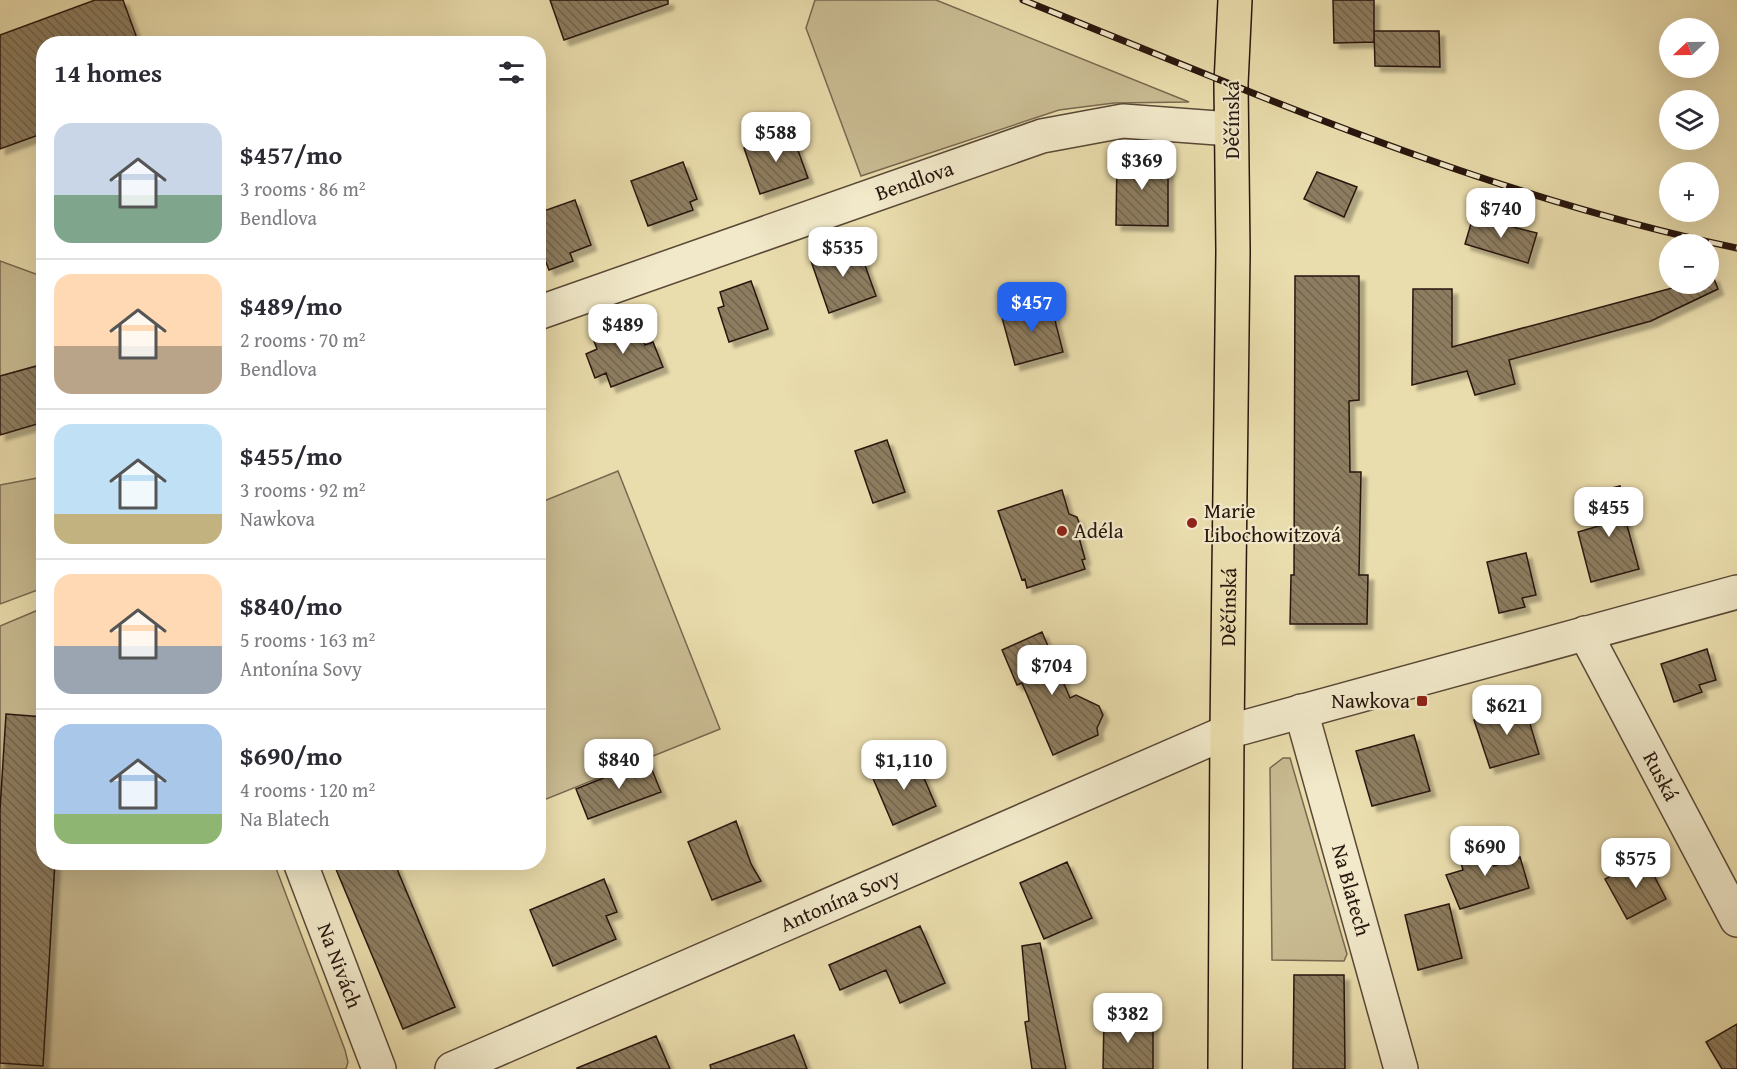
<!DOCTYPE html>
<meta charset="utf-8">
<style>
:root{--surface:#fff;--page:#f2f2f3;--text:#2b2b33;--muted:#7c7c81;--line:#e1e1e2;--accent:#2563eb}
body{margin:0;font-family:"Gentium Book Plus",serif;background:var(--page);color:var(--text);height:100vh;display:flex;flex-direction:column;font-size:22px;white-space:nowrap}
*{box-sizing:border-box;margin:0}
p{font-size:20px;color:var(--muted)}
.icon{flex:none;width:33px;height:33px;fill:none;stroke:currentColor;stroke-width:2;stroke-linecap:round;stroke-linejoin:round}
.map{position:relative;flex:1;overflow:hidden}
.panel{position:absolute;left:36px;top:36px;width:510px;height:834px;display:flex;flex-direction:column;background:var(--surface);border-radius:24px;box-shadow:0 6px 24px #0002}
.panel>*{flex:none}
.needle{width:39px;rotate:248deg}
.fabs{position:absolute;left:1659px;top:18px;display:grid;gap:12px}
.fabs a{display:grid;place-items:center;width:60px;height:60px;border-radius:50%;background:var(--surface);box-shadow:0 6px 24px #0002;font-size:30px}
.price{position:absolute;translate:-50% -51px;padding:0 14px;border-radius:12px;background:#fff;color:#222;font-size:20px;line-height:39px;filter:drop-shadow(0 2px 3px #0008)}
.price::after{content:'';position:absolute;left:50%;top:36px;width:18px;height:14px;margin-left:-9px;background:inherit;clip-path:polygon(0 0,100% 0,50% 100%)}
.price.active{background:var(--accent);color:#fff}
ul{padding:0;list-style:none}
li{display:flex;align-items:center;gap:18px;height:150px;padding:0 18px}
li+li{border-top:2px solid var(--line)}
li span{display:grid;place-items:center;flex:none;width:168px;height:120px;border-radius:18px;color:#555}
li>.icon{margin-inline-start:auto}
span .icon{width:72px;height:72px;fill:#fffc;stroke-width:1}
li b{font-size:26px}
h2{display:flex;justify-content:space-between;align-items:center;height:72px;padding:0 18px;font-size:26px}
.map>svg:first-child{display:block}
.grass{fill:#c9bb92;stroke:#796850;stroke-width:1.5}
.building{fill:url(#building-back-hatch);stroke:#29160e;stroke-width:1.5;filter:url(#shadow)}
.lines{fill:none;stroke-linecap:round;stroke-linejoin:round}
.minor-casing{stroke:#594836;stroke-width:36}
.major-casing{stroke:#29160e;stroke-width:36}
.minor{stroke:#f1e9ca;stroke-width:33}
.major{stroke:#eaddad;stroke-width:33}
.rail-casing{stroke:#29160e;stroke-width:7}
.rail{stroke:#f1e9ca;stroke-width:4.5;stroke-dasharray:14;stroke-linecap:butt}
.poi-dot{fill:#8f2418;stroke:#f1e9ca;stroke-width:2}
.labels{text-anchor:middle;stroke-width:4.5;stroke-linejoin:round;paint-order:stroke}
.street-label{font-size:21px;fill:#29160e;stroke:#f1e9ca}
.poi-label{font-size:21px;fill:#29160e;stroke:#f1e9ca;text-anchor:start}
</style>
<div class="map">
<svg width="1737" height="1069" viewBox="0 0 1737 1069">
<defs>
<pattern id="building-back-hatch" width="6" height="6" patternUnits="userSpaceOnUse" patternTransform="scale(1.5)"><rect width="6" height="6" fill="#8d7d61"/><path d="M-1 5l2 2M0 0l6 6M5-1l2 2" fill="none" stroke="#73654e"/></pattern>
<filter id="shadow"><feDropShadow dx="5.5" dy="5.5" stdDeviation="1.5" flood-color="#0004"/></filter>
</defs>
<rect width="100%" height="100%" fill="#eaddad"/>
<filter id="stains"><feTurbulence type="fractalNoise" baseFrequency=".00333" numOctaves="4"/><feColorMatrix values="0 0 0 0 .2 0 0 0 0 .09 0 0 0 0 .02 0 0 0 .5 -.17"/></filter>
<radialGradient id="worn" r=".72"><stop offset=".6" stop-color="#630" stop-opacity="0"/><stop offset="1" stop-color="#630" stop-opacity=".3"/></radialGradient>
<!-- grass -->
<path class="grass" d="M815,0H936L1189,102L1114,103L1059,110L861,176L806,28Z
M0,261L44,277L43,364L0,376Z
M618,471L720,729L539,802V503Z
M43,477V588L0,604V485Z
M43,608L44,862L274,863L345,1050L348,1062L346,1069H0V626Z
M1283,758H1290L1347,954L1344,961L1272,960L1270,768Z"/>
<!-- building -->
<path class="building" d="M95,0H123L139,44H44V133L0,149V35Z
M550,0H668V4L564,40Z
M1333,0H1374V42L1334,43Z
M1374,31H1439L1440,67L1375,66Z
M791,131L808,178L760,194L744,148Z
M1117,156L1168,157V226L1116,225Z
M683,162L697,199L690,202L693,210L648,226L631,181Z
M1317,172L1357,187L1344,217L1304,199Z
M575,200L591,245L570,253L573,261L549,270L538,241V213Z
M1473,217L1537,233L1528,263L1465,244Z
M857,243L876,296L829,313L811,261Z
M1295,276H1359V400L1349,401L1350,472H1361L1359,575H1368L1367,624H1290L1291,575H1294Z
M1713,276L1718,289L1651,321L1509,360L1515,384L1475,395L1467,371L1412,385L1413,289H1452V347L1687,284H1708V278Z
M751,281L768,329L729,342L718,308L724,306L720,292Z
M1050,301L1063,352L1015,365L1001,314Z
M635,320L645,345L653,342L663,367L611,387L606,373L595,378L586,354L597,349L592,336Z
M44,364V422L0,435V376Z
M887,440L905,492L873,503L855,451Z
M1620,486L1628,516L1625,518L1639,569L1591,582L1578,532L1602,525L1592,493Z
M1062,490L1069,514L1077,517L1081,528L1078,534L1085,559L1082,560L1085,569L1027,588L1025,579L1022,580L998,511Z
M1526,553L1536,595L1522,598L1525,607L1499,613L1487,562Z
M1042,632L1070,698L1076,695L1099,706L1103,715L1097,728L1098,735L1053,755L1022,683L1017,685L1002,650Z
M1707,649L1716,680L1699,685L1702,692L1674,702L1661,664Z
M1524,704L1539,754L1490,768L1474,720Z
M6,714L44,717V862H55L43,1066L0,1063V810Z
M1414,735L1430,791L1372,806L1356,751Z
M915,757L936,806L893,825L872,776Z
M648,760L661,792L588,819L576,789Z
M736,821L751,864L761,881L712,900L688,842Z
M1487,841L1494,866L1520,857L1529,888L1460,909L1446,875L1463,870L1457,849Z
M1645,858L1666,899L1627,919L1605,879Z
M333,862H394L455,1007L403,1029Z
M1067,862L1092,918L1044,939L1020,883Z
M604,879L617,912L606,916L616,939L553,966L530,910Z
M1449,904L1462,958L1418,970L1405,915Z
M920,926L945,983L900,1003L886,970L840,990L829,965Z
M1040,943L1066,1069H1032L1025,1022L1029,1021L1022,946Z
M1294,975H1344L1345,1069H1293Z
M1104,1018H1153V1069H1103Z
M1737,1024V1069H1722L1706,1042Z
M794,1035L807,1069H711L710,1065Z
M656,1036L670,1069H577V1068Z"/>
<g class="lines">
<defs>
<g id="minor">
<path id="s1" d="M538,313L1042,136L1123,121L1231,129"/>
<path id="s2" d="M1585,633L1737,920"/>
<path id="s3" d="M1301,711L1401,1069"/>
<path id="s4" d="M300,862L379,1069"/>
<path id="s5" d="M452,1069L1227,732L1737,592"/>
</g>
<g id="major">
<path id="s6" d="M1225,1069L1227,732L1233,251L1231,84L1235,0"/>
</g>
</defs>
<!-- minor casing -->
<use href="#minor" class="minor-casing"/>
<!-- major casing -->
<use href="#major" class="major-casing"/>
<!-- minor -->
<use href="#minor" class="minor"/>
<!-- major -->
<use href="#major" class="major"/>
<defs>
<path id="rail" d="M1023,0C1256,94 1490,197 1737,248"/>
</defs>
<!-- rail casing -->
<use href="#rail" class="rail-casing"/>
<!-- rail -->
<use href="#rail" class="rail"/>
</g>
<!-- markers -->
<g class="poi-dot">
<circle cx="1192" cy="523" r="6"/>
<circle cx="1062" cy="531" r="6"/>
<rect x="1416" y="695" width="12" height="12" rx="3"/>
</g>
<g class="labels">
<!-- street labels -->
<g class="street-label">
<text transform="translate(1232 120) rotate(-90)" y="7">Děčínská</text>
<text dy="7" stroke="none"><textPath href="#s1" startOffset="399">Bendlova</textPath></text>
<text dy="7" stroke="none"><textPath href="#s6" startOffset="462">Děčínská</textPath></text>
<text dy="7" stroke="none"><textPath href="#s2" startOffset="162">Ruská</textPath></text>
<text dy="7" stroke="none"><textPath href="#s3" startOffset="186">Na Blatech</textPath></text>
<text dy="7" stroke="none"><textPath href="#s5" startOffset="423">Antonína Sovy</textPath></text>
<text dy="7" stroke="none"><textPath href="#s4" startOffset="111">Na Nivách</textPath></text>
</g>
<!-- poi labels -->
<g class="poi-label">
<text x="1204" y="518">Marie<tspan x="1204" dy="24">Libochowitzová</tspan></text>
<text x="1074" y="538">Adéla</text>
<text x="1410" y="708" text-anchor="end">Nawkova</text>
</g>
</g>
<rect width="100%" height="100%" filter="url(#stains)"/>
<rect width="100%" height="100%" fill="url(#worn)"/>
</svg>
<div class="fabs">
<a><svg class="needle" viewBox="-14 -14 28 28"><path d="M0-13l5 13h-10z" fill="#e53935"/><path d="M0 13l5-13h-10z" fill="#7c7c81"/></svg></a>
<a><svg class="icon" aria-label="layers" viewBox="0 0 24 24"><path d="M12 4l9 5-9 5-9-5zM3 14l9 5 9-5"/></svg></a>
<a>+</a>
<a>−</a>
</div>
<b class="price" style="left:776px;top:163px">$588</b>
<b class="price" style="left:1142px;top:191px">$369</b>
<b class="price" style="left:1501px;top:239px">$740</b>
<b class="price" style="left:843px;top:278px">$535</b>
<b class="price active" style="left:1032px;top:333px">$457</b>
<b class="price" style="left:623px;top:355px">$489</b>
<b class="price" style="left:1609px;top:538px">$455</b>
<b class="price" style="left:1052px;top:696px">$704</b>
<b class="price" style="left:1507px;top:736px">$621</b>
<b class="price" style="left:619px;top:790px">$840</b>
<b class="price" style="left:904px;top:791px">$1,110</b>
<b class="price" style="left:1485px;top:877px">$690</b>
<b class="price" style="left:1636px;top:889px">$575</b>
<b class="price" style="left:1128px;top:1044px">$382</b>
<section class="panel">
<h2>14 homes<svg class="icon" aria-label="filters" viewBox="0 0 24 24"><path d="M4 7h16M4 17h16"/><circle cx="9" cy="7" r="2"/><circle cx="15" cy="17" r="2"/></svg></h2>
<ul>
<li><span style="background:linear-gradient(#c9d6e8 60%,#7fa58c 0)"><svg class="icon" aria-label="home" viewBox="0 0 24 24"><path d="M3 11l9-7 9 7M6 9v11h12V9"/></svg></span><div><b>$457/mo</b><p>3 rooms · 86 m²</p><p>Bendlova</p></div></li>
<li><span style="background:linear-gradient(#ffd9b3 60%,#b9a48a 0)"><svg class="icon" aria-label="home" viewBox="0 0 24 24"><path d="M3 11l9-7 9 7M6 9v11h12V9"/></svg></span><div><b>$489/mo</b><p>2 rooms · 70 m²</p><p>Bendlova</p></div></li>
<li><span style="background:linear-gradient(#bfe0f5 75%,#c2b280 0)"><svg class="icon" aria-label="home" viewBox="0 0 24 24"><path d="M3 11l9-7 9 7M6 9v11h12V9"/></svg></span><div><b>$455/mo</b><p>3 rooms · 92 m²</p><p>Nawkova</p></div></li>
<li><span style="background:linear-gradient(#ffd9b3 60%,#9aa5b1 0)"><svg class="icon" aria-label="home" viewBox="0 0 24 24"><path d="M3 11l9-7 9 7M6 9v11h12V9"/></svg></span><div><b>$840/mo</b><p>5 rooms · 163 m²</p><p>Antonína Sovy</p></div></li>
<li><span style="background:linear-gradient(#a9c7e8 75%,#8fb573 0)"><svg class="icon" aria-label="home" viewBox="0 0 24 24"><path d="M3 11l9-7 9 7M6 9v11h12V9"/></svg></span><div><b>$690/mo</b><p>4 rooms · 120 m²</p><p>Na Blatech</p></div></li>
</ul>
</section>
</div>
